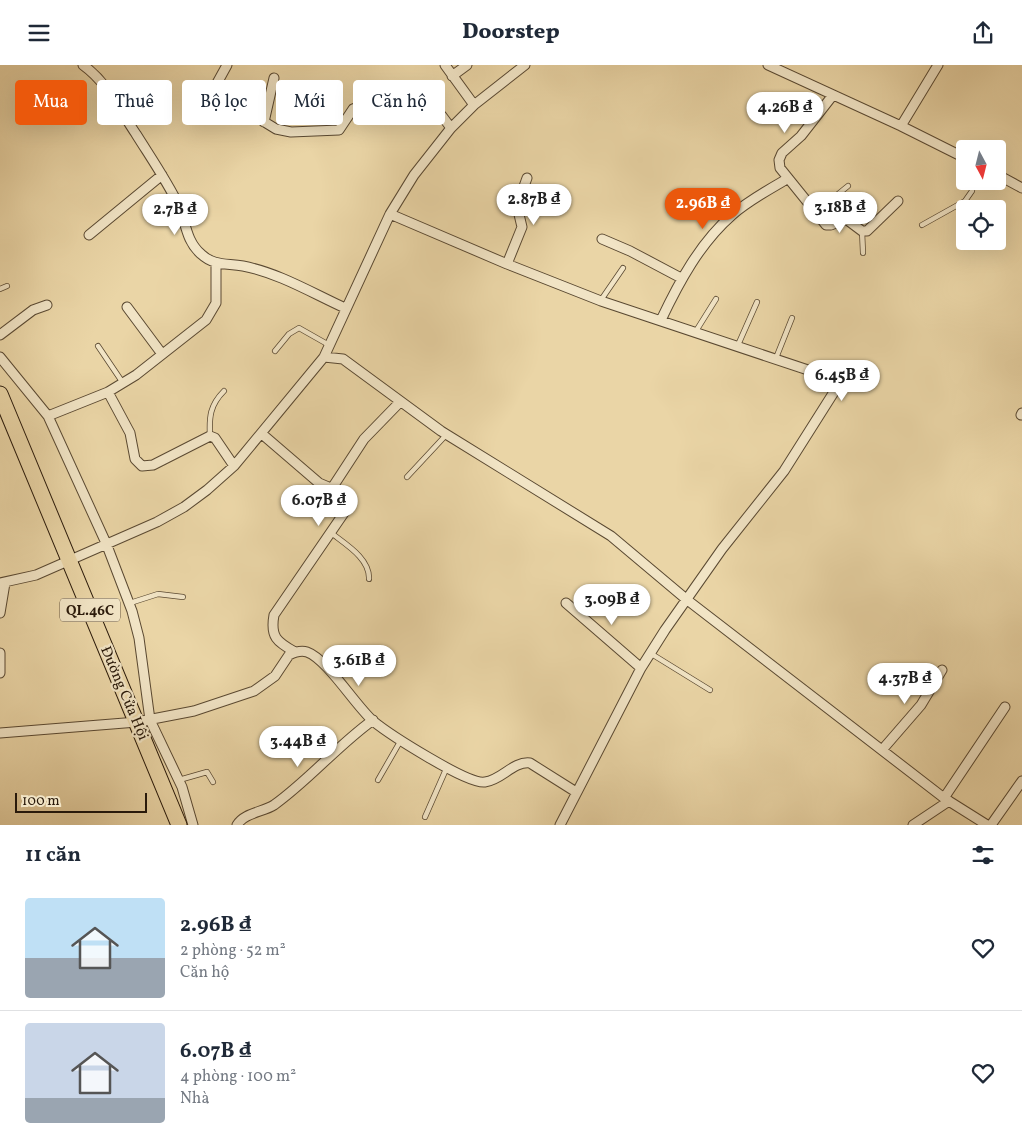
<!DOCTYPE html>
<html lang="vi">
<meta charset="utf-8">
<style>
:root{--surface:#fff;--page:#f2f2f3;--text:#1f2937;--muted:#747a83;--line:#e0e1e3;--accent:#ea580c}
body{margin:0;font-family:Vollkorn,serif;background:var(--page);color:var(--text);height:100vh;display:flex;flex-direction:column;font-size:19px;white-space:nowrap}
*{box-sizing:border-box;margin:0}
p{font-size:16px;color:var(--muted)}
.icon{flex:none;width:28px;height:28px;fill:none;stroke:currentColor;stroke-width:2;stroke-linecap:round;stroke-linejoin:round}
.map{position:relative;height:760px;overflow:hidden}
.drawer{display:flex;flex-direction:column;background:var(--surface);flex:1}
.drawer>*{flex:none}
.banner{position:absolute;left:15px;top:15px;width:500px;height:45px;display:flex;gap:10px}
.needle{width:32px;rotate:173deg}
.tools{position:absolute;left:956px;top:75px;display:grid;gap:10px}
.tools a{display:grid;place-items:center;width:50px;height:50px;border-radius:5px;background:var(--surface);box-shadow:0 5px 20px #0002;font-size:25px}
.scale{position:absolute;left:15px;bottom:12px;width:132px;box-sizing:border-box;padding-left:5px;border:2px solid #2a1a0b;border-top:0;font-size:14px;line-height:18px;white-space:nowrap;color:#2a1a0b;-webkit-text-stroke:4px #f1e4c5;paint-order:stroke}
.price{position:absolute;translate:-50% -42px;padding:0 11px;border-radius:18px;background:#fff;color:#222;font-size:16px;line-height:32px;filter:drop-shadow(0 1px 2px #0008)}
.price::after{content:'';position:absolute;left:50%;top:30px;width:15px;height:11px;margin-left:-8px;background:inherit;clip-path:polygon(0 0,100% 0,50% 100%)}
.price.active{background:var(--accent);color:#fff}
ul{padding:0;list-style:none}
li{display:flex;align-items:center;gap:15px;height:125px;padding:0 25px}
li+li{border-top:1px solid var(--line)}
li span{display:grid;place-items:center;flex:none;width:140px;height:100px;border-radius:5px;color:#555}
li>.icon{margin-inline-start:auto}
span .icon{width:60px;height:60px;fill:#fffc;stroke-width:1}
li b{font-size:21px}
h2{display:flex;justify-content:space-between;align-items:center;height:60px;padding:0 25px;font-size:21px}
.chip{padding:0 18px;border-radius:5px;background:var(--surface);box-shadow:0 5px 20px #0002;font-size:18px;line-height:45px}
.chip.active{background:var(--accent);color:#fff}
header{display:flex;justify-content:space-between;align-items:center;height:65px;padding:0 25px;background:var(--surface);font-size:22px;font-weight:800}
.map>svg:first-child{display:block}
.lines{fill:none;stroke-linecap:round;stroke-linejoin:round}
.lane-casing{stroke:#5a4932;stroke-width:6}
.street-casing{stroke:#5a4932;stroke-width:11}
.primary-casing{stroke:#2a1a0b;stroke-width:17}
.lane{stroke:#f1e4c5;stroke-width:4.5}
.street{stroke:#f1e4c5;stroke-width:9}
.primary{stroke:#ead5a6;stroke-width:15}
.labels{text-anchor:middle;stroke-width:4.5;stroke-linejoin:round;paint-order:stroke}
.shield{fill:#f1e4c5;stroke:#665743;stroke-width:1}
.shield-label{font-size:14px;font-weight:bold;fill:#2a1a0b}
.street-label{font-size:15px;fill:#2a1a0b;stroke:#f1e4c5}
</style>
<header><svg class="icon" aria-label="menu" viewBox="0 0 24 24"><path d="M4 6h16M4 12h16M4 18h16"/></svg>Doorstep<svg class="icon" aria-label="share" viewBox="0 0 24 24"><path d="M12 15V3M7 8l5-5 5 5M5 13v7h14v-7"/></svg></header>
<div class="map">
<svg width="1022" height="760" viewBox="0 0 1022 760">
<rect width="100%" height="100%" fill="#ead5a6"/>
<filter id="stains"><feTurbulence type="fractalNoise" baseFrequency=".004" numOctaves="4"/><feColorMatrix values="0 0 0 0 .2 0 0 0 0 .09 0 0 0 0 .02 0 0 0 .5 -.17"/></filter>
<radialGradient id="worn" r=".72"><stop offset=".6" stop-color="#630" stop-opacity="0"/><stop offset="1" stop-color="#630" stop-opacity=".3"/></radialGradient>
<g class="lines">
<defs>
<path id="lane" d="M816,147L848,121
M922,160L965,136L972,126L973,116
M862,166L863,188
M0,224L7,221
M601,235L623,203
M696,266L716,234
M738,280L757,237
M98,281L123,318
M275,286L289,269L299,263L329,280
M776,293L792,253
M210,371C209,352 210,340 224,326
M407,412L447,369
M330,467C345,479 370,493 369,514
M130,538L158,529L183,532
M650,588L710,625
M179,715L207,707L213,717
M378,715L401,675
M425,752L447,702"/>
<path id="street" d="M83,0C108,18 119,44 136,69C151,93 167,116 179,141C186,158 186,176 201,189C214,201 226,198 243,201C279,208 312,228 345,243
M227,0L216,20L217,28L276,64L291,67L339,65L353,44L366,39L431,44L442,51L451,63
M445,0L474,40
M768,0L901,61L965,93
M452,11L467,0
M833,30L801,71L782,88L779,95L780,103L826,160H831L846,154L862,166H867L898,136
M264,57L274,13
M901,61L938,0
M998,110L1022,123
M390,149L507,199L601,236L826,311L834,321V327L784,406L722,484L665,565L641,603L560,760
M89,170L162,110
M602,174L630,186L681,213
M507,199L522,162L517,141L527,113
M127,242L162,289
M661,255C679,217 700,178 732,150C748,136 768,125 787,114
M0,270L33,245L47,240
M0,292L48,351L106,478L132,546L139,573L150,655L182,722L193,760
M324,292L343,294L441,366L611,471L686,534L944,733L987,760
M108,327L130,368L135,394L142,401L153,400L210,371L215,373L234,401
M1021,350L1022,348
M48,351L108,327L136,310L206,255L216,238V199
M262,369L319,418L333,424
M0,518L36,510L157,457L184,442L207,425L234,401L324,292L390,149L414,110L451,63L474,40L525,0
M566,538L641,603
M0,548L5,518
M295,587C277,577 270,572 274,550L346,445V439L333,428L334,420L364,374L400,337
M0,588V608
M0,668L137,657L194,646L254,626L275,611L289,590C295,587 301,585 307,587C327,594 355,640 373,656C389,669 468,720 485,717C502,715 513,696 530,698L576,727
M882,685L921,640L942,605
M944,733L1005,642
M237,760C244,748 263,747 274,740C309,715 337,681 373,655
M913,760L949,736
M991,760L1022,716"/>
<path id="primary" d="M0,329L179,760"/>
</defs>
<!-- lane casing -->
<use href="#lane" class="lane-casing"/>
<!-- street casing -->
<use href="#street" class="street-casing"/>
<!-- primary casing -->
<use href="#primary" class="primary-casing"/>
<!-- lane -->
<use href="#lane" class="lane"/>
<!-- street -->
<use href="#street" class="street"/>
<!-- primary -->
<use href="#primary" class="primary"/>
</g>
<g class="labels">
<!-- shield labels -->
<rect class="shield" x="60" y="533.5" width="60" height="23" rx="4"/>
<g class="shield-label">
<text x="90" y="550">QL.46C</text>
</g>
<!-- street labels -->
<g class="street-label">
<text transform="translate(125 628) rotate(67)" y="5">Đường Cửa Hội</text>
</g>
</g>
<rect width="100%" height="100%" filter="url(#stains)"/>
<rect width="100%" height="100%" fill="url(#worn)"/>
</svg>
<div class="tools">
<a><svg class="needle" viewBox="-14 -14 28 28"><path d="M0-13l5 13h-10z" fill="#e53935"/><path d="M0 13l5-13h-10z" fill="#747a83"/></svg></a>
<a><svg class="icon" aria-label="locate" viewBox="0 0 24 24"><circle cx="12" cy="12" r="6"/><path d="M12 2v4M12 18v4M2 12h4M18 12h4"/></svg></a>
</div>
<div class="scale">100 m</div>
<b class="price" style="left:785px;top:69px">4.26B ₫</b>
<b class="price" style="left:534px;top:161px">2.87B ₫</b>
<b class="price active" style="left:703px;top:165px">2.96B ₫</b>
<b class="price" style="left:840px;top:169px">3.18B ₫</b>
<b class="price" style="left:175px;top:171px">2.7B ₫</b>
<b class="price" style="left:842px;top:337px">6.45B ₫</b>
<b class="price" style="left:319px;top:462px">6.07B ₫</b>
<b class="price" style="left:612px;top:561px">3.09B ₫</b>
<b class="price" style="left:359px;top:622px">3.61B ₫</b>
<b class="price" style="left:905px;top:640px">4.37B ₫</b>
<b class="price" style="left:298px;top:703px">3.44B ₫</b>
<div class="banner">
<a class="chip active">Mua</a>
<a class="chip">Thuê</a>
<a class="chip">Bộ lọc</a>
<a class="chip">Mới</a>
<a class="chip">Căn hộ</a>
</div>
</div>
<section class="drawer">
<h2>11 căn<svg class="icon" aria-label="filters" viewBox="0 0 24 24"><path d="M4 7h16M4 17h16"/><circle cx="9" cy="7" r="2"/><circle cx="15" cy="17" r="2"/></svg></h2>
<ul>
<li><span style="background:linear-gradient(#bfe0f5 60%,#9aa5b1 0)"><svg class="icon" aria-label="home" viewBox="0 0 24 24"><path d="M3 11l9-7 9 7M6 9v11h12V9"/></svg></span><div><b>2.96B ₫</b><p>2 phòng · 52 m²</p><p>Căn hộ</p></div><svg class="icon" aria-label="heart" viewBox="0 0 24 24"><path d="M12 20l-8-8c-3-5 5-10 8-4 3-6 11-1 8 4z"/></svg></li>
<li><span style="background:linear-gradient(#c9d6e8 75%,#9aa5b1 0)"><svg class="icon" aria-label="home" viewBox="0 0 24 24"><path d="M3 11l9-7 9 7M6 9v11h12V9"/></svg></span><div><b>6.07B ₫</b><p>4 phòng · 100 m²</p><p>Nhà</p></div><svg class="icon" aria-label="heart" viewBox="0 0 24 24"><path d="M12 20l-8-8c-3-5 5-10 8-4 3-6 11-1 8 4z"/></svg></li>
</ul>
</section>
